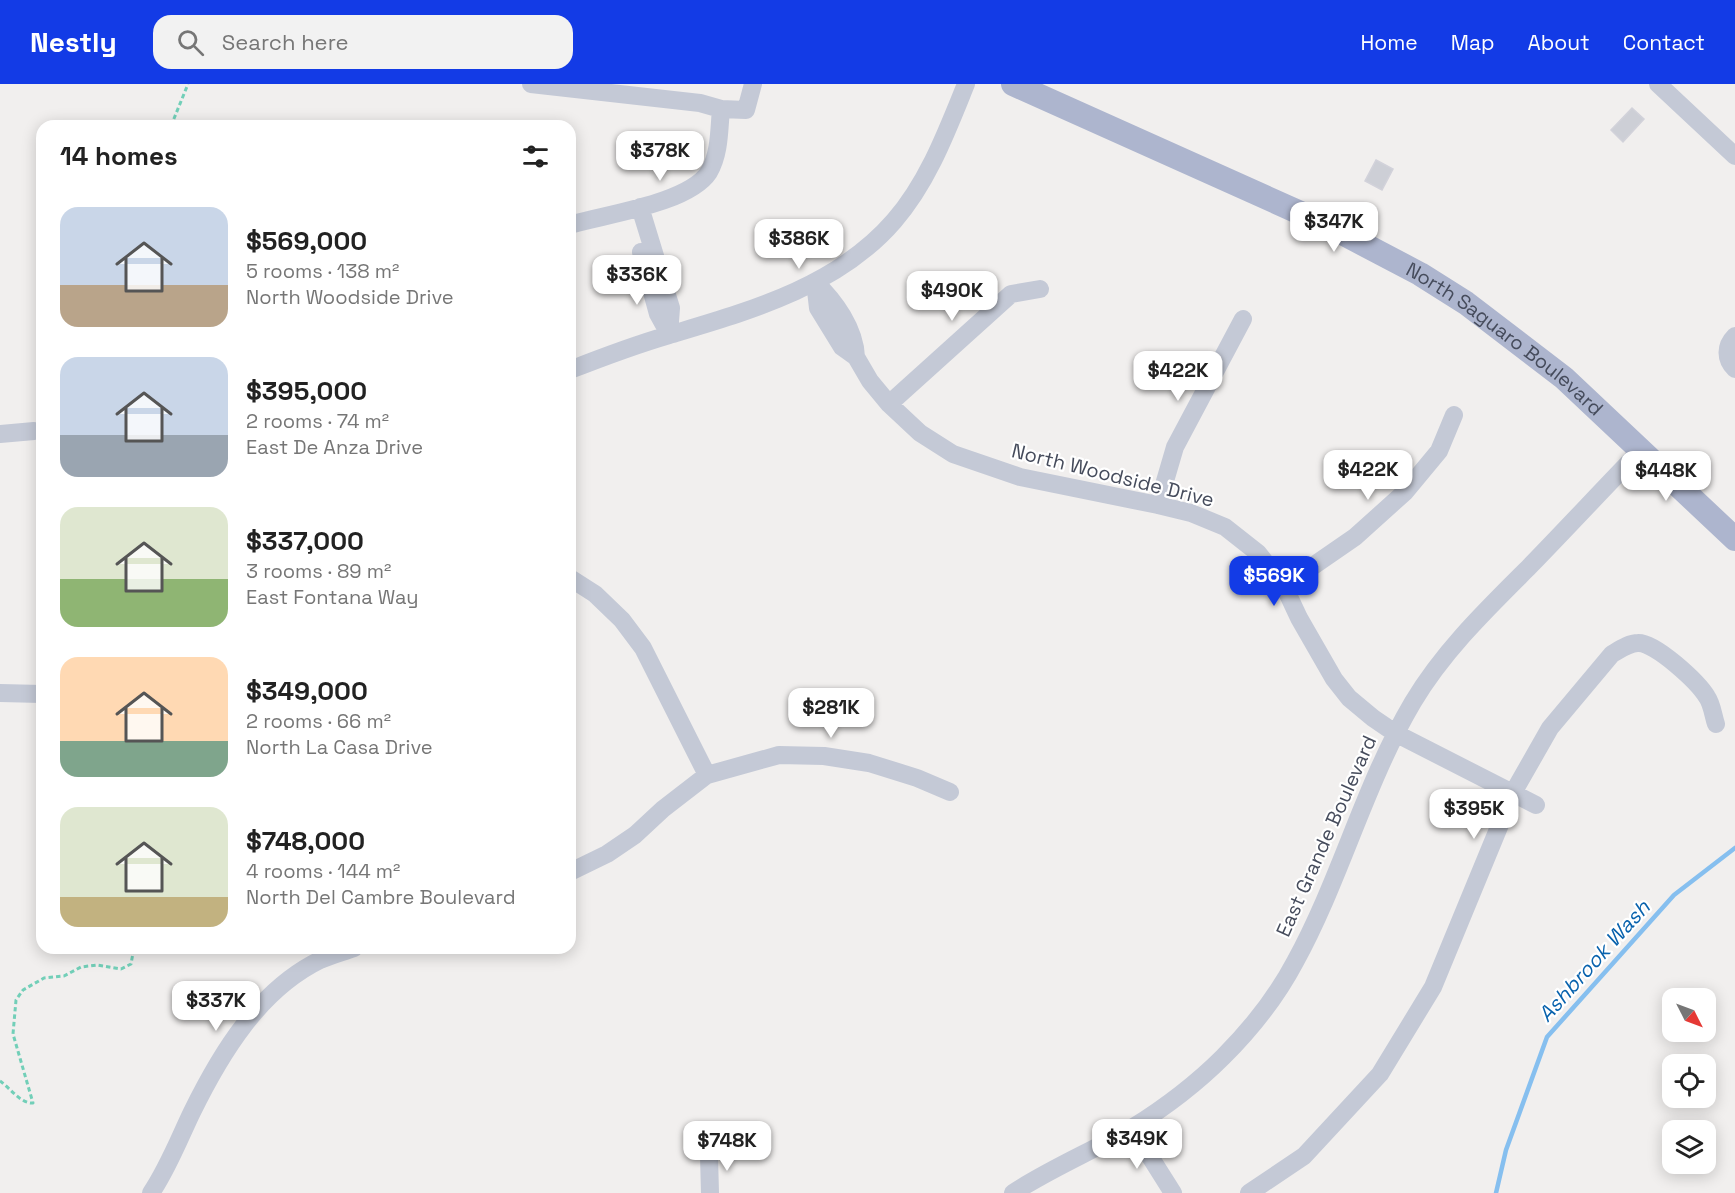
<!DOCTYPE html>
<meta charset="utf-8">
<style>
:root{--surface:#fff;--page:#f2f2f2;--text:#222;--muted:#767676;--accent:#133be6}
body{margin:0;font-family:"Space Grotesk",sans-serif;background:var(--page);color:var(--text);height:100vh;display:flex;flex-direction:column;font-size:22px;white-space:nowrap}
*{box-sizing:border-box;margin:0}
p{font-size:20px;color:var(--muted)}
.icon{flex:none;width:33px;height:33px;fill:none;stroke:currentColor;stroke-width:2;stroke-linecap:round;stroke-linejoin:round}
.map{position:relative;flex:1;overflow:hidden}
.sheet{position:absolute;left:36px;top:36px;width:540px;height:834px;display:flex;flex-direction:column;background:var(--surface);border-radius:18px;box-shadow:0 3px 15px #0003}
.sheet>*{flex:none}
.needle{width:39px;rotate:132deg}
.tools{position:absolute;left:1662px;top:904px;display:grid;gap:12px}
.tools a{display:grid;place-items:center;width:54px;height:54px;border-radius:12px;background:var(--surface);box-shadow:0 3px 15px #0003;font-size:30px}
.price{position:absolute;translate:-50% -51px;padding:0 14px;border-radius:12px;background:#fff;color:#222;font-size:20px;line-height:39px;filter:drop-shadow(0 2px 3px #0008)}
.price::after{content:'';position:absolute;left:50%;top:36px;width:18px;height:14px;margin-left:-9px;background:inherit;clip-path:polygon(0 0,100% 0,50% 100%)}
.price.current{background:var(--accent);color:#fff}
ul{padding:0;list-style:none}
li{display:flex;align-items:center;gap:18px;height:150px;padding:0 24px}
li span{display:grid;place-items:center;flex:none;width:168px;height:120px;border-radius:18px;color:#555}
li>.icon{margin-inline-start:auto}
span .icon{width:72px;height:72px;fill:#fffc;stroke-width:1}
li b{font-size:26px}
h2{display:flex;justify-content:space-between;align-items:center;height:72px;padding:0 24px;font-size:26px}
header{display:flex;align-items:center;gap:36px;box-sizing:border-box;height:84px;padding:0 30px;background:var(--accent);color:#fff}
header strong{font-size:28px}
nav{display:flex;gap:33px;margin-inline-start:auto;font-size:21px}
.search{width:420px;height:54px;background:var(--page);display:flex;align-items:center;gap:15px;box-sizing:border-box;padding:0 21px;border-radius:18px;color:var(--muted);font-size:22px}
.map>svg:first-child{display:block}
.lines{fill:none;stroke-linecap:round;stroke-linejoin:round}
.stream{stroke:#86bfef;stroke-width:4.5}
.building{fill:#cdcfd6;stroke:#d2d2da;stroke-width:1.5}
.path{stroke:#72cfb8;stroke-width:3;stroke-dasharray:4.5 3;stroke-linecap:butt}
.minor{stroke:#c4c9d6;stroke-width:18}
.major{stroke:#adb5ce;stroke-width:24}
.labels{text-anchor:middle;stroke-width:4.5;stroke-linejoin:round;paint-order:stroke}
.street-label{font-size:20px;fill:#464c5c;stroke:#fff}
.water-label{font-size:21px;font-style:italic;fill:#0862ad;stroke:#fff}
</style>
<header>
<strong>Nestly</strong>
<div class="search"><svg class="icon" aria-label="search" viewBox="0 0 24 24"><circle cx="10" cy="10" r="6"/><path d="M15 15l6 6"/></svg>Search here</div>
<nav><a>Home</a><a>Map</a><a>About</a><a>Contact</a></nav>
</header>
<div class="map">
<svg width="1735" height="1109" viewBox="0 0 1735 1109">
<rect width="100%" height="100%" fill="#f1efee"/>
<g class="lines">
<!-- stream -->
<path class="stream" d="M1496,1109L1506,1066L1547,953L1674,811L1735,764"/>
</g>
<!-- building -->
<path class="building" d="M1632,24L1644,35L1623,58L1611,46Z
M1376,76L1393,85L1382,106L1365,97Z"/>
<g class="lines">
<!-- path -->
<path class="path" d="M171,42L188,0
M151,864L161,866L166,864
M0,997C10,1004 21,1020 33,1019L13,950L16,916L23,906L44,894L64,892L81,883L97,881L121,885L131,880L133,869L140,864"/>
<!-- minor -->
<path class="minor" d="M531,0L700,19L721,25L746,26L753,0
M1658,0L1735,72
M640,123L671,224L669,250
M573,140C608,130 689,119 709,88C720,69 719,45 721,25
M641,168L658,230L669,250
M815,198L818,224L842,263L856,273L870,297L889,320L920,349L953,370L1020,393L1158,421L1191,429L1225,443L1258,469L1284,502L1299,534L1334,595L1349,614L1373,634L1395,649L1536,721
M815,198C835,217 855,245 856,273
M1735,252C1725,262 1725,275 1735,285
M570,286C603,273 635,261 669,251C749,227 837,203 894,137C928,98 947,47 966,0
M889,320L1011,210L1040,205
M0,350L34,347
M1158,421L1175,363L1243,235
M570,494L595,510L622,536L643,564L707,691
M1284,502L1355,453L1405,408L1439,367L1454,331
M0,609L42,610
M570,788L607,770L635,751L663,725L707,691L779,671L824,672L869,679L917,694L950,708
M1132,1044L1173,1109
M709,1072L710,1109
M151,1109C168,1084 179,1055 192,1028C221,969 259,906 320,876C331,871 343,868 354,864
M1013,1109C1051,1084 1093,1067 1132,1044C1164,1024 1196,1000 1223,973C1250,946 1277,912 1295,878C1341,794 1364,701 1413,618C1444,566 1488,524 1530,482C1568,443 1604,404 1641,366
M1249,1109L1304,1072L1380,990L1433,903L1513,709L1550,644L1612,570C1619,566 1629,559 1638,559C1655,558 1698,598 1707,613C1712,620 1713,631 1716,640"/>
<!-- major -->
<path class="major" id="s1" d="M1013,0L1325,140L1420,190L1466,219L1564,294L1735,455"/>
</g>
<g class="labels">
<!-- street labels -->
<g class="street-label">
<text dy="7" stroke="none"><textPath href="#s1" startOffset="556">North Saguaro Boulevard</textPath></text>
<text transform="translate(1113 391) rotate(14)" y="7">North Woodside Drive</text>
<text transform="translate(1326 752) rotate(-66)" y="7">East Grande Boulevard</text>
</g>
<!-- water labels -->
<g class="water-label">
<text transform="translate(1594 877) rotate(-48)" y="7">Ashbrook Wash</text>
</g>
</g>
</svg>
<div class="tools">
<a><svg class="needle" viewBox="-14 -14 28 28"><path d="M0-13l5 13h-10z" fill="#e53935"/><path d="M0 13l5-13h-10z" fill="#767676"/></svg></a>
<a><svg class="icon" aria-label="locate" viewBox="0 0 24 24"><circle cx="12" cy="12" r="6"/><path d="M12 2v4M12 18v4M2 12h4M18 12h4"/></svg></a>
<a><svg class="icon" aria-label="layers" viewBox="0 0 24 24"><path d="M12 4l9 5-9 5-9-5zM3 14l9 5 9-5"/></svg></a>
</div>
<b class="price" style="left:660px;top:98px">$378K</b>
<b class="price" style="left:1334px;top:169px">$347K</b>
<b class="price" style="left:799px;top:186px">$386K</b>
<b class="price" style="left:637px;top:222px">$336K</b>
<b class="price" style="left:952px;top:238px">$490K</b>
<b class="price" style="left:1178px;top:318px">$422K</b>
<b class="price" style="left:1368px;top:417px">$422K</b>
<b class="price" style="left:1666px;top:418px">$448K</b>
<b class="price current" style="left:1274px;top:523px">$569K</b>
<b class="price" style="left:831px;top:655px">$281K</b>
<b class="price" style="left:1474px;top:756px">$395K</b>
<b class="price" style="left:216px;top:948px">$337K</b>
<b class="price" style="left:1137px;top:1086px">$349K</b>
<b class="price" style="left:727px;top:1088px">$748K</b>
<section class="sheet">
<h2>14 homes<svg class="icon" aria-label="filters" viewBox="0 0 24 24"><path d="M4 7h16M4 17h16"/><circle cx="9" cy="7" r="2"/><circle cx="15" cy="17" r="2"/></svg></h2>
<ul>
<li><span style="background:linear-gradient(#c9d6e8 65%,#b9a48a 0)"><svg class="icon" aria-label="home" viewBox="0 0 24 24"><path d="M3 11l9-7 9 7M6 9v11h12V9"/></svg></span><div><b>$569,000</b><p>5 rooms · 138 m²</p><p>North Woodside Drive</p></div></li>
<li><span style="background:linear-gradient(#c9d6e8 65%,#9aa5b1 0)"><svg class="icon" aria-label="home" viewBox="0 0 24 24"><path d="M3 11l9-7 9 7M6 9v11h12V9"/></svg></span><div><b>$395,000</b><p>2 rooms · 74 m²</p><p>East De Anza Drive</p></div></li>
<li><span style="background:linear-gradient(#dfe7d0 60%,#8fb573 0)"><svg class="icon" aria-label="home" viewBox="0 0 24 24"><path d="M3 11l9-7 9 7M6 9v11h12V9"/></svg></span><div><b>$337,000</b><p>3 rooms · 89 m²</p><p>East Fontana Way</p></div></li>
<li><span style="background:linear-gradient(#ffd9b3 70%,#7fa58c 0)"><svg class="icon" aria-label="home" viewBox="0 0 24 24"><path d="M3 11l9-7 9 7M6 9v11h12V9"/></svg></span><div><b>$349,000</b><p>2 rooms · 66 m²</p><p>North La Casa Drive</p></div></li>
<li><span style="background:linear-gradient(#dfe7d0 75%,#c2b280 0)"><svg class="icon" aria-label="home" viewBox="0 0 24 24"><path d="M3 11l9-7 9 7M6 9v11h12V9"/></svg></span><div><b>$748,000</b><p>4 rooms · 144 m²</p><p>North Del Cambre Boulevard</p></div></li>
</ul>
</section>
</div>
